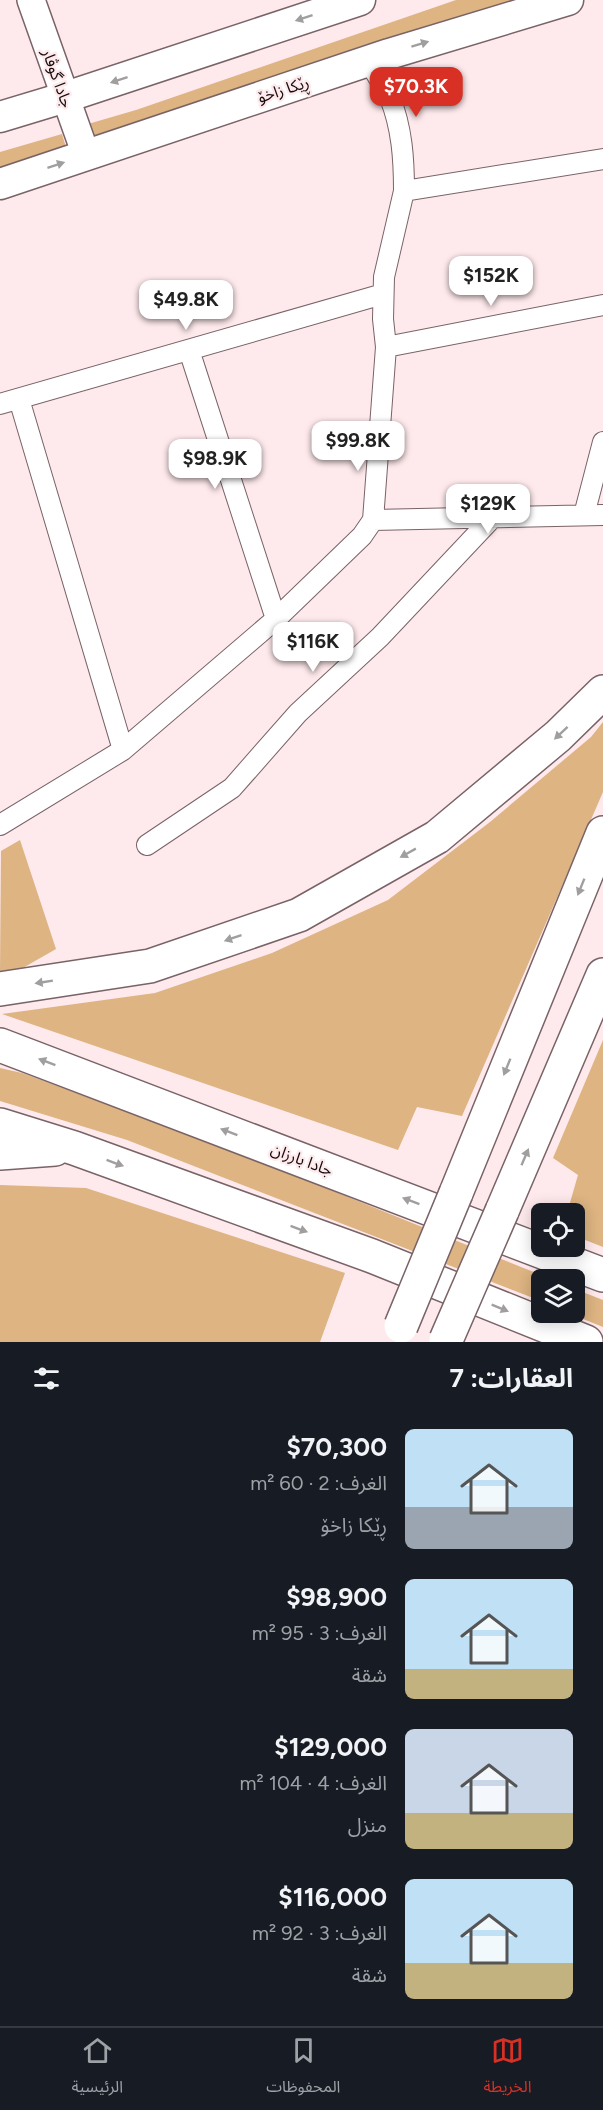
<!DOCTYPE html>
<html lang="ar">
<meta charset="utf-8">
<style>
:root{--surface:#171b24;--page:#20242c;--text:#f1f3f6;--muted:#9ea1a6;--line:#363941;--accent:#d93025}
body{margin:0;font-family:Figtree,"Noto Sans Arabic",sans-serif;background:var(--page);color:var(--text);direction:rtl;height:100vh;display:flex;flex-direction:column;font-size:22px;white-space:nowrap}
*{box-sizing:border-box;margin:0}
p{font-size:20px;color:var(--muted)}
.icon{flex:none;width:33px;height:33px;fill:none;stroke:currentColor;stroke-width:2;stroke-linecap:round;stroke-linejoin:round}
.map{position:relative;height:1342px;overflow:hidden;direction:ltr}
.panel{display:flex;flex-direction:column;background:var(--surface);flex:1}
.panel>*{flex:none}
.controls{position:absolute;left:531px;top:1203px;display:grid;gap:12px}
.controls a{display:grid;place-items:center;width:54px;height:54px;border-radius:9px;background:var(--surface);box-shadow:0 3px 15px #0003;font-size:30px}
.price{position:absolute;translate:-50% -51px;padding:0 14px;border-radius:12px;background:#fff;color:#222;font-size:20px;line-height:39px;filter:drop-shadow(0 2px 3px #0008)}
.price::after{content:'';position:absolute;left:50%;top:36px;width:18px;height:14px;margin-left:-9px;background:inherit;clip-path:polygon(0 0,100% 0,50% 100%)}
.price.current{background:var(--accent);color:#fff}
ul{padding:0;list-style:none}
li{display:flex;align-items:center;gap:18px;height:150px;padding:0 30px}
li span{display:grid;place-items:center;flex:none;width:168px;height:120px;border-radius:9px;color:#555}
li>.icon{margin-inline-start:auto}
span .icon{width:72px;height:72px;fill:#fffc;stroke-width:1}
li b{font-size:26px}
h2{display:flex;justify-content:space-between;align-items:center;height:72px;padding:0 30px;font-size:26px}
.dock{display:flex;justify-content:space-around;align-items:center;height:84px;border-top:2px solid var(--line);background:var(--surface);font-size:16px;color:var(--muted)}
.dock a{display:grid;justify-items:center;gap:3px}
.dock .current{color:var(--accent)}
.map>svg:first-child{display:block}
.green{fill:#ddb482}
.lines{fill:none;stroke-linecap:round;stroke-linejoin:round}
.street-casing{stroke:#796367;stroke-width:22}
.secondary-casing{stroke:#796367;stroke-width:30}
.primary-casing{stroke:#796367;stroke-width:33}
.highway-casing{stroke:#796367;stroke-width:36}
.street{stroke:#fff;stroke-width:20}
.secondary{stroke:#fff;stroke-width:27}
.primary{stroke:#fff;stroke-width:30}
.highway{stroke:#fff;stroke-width:33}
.highway-bridge-casing{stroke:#796367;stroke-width:36;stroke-linecap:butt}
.highway-bridge{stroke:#fff;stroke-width:33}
.oneway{fill:#a19e9e}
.labels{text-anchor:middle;stroke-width:4.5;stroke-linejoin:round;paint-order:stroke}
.street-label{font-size:16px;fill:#140c0d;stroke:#fee9ec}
</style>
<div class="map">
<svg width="603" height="1342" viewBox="0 0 603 1342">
<rect width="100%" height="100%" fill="#fee9ec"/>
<!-- green -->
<path class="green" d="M456,0H529L98,147L88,124L136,110Z
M62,134L68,154L0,179V152Z
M603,722V792L462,1116L417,1107L398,1150L2,1014L155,993L272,953L388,900L490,822L591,737Z
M20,840L56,949L14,973L0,972L1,851Z
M603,1040V1247L575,1236L574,1214L567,1213L578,1175L553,1158Z
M0,1068L22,1073L224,1147L551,1279L542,1280L541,1301L127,1140L0,1101Z
M0,1185L86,1188L345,1273L320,1342H0Z
M575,1289L603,1300V1327L568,1313L574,1312Z"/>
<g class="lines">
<defs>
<path id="street" d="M369,61C375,73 384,85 390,98C402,128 404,159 404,191
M386,347L603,305
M189,350L276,619
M19,399L123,750
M0,404L383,294
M584,515L603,442
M373,520L603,515
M0,825L123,750L276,619L362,536L373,520L386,347L383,319L384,277L404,191L603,159
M147,845L232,788L298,713L380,637L494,516"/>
<path id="secondary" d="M31,0L86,155"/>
<path id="primary" d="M0,117L66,97L360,0
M0,184L389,54L568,0"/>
<path id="highway" d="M0,989L150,966L299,915L437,837L558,736L603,692
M0,1045L603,1275
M0,1125L74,1148L372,1256L586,1342
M0,1153L55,1149
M456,1193L603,833
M502,1211L603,975"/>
</defs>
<!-- street casing -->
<use href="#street" class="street-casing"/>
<!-- secondary casing -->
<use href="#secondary" class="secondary-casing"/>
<!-- primary casing -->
<use href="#primary" class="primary-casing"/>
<!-- highway casing -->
<use href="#highway" class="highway-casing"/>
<!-- street -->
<use href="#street" class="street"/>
<!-- secondary -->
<use href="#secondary" class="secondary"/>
<!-- primary -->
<use href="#primary" class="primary"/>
<!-- highway -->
<use href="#highway" class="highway"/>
<defs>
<path id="highway-bridge" d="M401,1326L456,1193
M446,1340L502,1211"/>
</defs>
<!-- highway-bridge casing -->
<use href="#highway-bridge" class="highway-bridge-casing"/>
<!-- highway-bridge -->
<use href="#highway-bridge" class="highway-bridge"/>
</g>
<!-- one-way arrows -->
<defs><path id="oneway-solid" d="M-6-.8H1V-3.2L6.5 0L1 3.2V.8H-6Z" transform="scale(1.5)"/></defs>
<g class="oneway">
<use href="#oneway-solid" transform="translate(304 18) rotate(162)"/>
<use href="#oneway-solid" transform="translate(420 44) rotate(-17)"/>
<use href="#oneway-solid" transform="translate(119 80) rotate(162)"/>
<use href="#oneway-solid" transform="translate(56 165) rotate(-18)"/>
<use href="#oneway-solid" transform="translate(561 733) rotate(137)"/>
<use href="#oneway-solid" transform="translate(408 853) rotate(151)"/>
<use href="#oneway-solid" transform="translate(581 887) rotate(112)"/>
<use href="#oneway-solid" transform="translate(233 938) rotate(161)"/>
<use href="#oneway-solid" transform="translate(44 982) rotate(171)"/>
<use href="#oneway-solid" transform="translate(47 1062) rotate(-159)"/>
<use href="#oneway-solid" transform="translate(507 1067) rotate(112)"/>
<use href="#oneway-solid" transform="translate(229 1132) rotate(-159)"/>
<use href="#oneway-solid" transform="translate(525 1157) rotate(-67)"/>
<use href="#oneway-solid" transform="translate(115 1163) rotate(20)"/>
<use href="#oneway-solid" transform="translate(411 1201) rotate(-159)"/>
<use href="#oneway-solid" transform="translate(299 1229) rotate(20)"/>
<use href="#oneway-solid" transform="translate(500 1308) rotate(22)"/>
</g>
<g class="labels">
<!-- street labels -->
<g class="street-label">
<text transform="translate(58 78) rotate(70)" y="6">جادا گوڤار</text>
<text transform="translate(283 89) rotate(-18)" y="6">ڕێکا زاخۆ</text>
<text transform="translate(302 1159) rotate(21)" y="6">جادا بارزان</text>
</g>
</g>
</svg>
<div class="controls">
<a><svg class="icon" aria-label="locate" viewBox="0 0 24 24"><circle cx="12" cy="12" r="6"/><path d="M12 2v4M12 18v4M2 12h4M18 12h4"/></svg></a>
<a><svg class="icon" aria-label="layers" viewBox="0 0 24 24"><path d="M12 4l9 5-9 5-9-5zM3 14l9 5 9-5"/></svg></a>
</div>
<b class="price current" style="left:416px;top:118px">$70.3K</b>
<b class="price" style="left:491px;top:307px">$152K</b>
<b class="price" style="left:186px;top:331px">$49.8K</b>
<b class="price" style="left:358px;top:472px">$99.8K</b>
<b class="price" style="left:215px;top:490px">$98.9K</b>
<b class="price" style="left:488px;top:535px">$129K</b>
<b class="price" style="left:313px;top:673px">$116K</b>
</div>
<section class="panel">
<h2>العقارات: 7<svg class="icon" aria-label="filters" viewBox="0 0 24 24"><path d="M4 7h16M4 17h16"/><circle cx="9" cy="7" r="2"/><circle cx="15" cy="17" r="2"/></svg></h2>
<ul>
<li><span style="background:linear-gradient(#bfe0f5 65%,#9aa5b1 0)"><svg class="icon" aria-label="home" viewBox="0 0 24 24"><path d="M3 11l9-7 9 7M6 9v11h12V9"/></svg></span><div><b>$70,300</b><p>الغرف: 2 · 60 m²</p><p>ڕێکا زاخۆ</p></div></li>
<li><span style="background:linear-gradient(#bfe0f5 75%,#c2b280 0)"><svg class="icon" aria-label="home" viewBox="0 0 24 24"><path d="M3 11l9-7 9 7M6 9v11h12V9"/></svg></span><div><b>$98,900</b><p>الغرف: 3 · 95 m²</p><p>شقة</p></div></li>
<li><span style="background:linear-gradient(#c9d6e8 70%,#c2b280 0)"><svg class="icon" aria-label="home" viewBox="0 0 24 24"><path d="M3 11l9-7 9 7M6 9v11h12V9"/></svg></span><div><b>$129,000</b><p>الغرف: 4 · 104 m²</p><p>منزل</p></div></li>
<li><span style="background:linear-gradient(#bfe0f5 70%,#c2b280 0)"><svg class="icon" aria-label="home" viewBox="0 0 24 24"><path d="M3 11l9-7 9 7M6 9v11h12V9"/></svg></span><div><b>$116,000</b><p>الغرف: 3 · 92 m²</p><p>شقة</p></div></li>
</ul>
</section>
<nav class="dock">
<a class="current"><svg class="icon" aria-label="map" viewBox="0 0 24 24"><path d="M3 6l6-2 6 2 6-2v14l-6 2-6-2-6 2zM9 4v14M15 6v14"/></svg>الخريطة</a>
<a><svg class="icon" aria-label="saved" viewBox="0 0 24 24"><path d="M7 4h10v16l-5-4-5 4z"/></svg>المحفوظات</a>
<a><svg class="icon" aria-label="home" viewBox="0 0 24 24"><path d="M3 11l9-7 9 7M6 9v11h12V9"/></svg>الرئيسية</a>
</nav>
